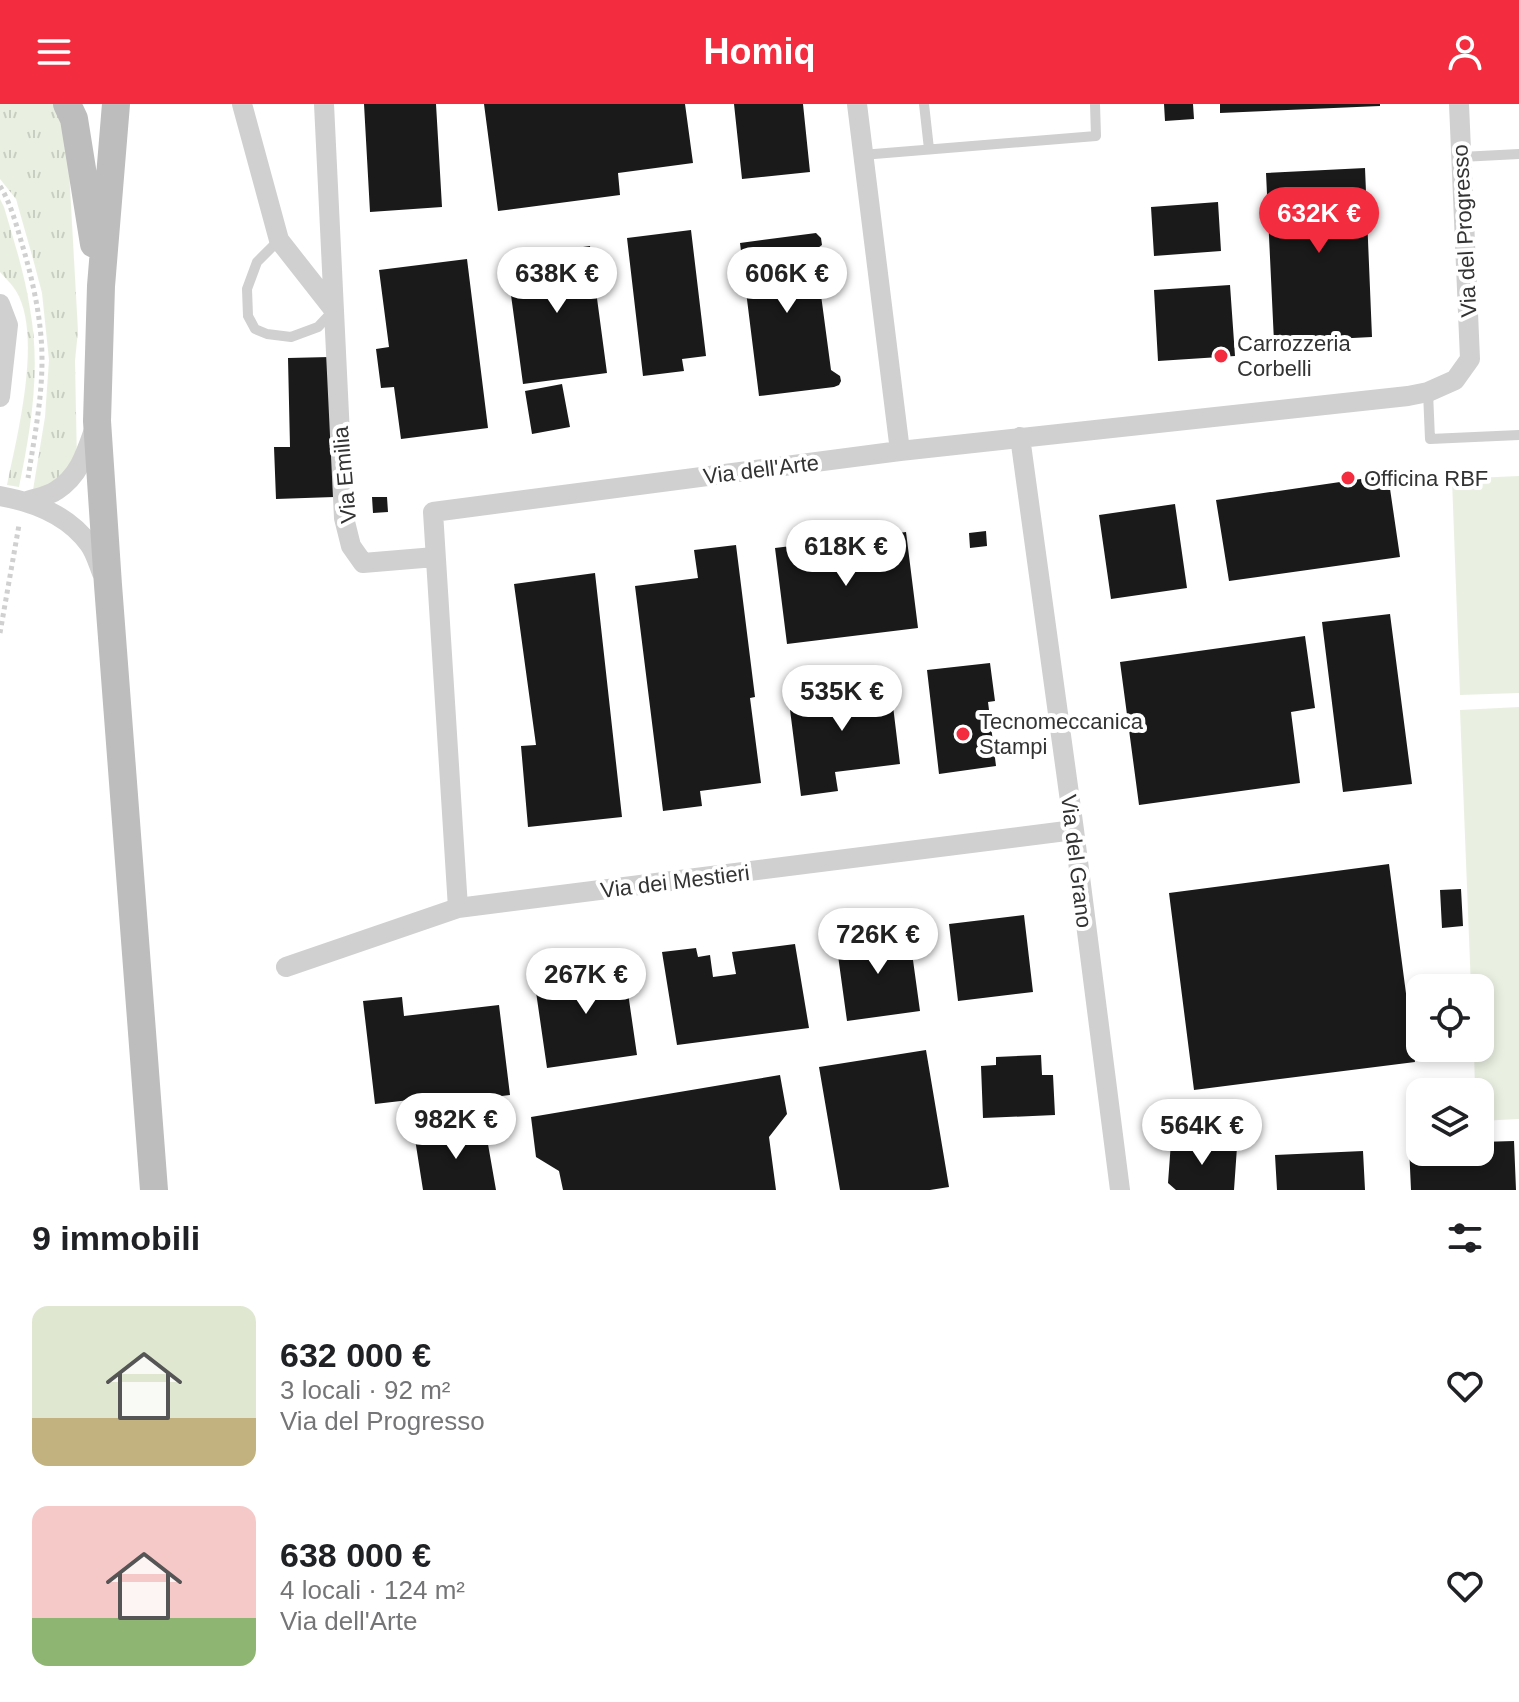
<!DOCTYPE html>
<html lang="it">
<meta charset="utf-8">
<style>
:root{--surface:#fff;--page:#f2f2f2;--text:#202124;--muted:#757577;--accent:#f32c3f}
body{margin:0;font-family:Arial,sans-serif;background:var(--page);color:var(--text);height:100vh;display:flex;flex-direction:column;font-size:30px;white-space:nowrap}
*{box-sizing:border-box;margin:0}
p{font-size:26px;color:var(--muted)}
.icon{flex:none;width:44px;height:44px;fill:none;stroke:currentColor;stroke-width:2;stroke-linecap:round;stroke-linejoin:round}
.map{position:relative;height:1086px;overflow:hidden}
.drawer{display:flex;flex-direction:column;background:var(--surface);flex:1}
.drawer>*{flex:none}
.fabs{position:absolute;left:1406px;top:870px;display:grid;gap:16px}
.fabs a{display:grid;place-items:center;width:88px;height:88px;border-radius:16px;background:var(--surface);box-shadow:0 4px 12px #0003;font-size:40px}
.price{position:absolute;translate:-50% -68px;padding:0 18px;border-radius:28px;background:#fff;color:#222;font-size:26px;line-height:52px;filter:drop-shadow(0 2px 4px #0008)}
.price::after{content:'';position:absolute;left:50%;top:48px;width:24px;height:18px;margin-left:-12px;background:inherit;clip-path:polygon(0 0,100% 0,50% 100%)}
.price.current{background:var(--accent);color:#fff}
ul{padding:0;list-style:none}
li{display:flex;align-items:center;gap:24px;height:200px;padding:0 32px}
li span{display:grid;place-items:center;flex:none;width:224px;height:160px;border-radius:16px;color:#555}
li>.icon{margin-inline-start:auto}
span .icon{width:96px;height:96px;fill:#fffc;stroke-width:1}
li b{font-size:34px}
h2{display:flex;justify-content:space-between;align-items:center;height:96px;padding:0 32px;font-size:34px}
header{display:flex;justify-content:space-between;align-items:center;height:104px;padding:0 32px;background:var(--accent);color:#fff;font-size:36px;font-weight:800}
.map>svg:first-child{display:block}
.grass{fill:url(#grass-tufts)}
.pitch{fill:#e9f0e1}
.building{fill:#1a1a1a}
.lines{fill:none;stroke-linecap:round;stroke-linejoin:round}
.path{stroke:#d0d0d0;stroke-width:5;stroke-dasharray:4 4;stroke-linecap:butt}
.lane{stroke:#d0d0d0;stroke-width:10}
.street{stroke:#d0d0d0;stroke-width:20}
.secondary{stroke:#bdbdbd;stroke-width:28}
.poi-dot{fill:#f32c3f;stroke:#fff;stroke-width:3}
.labels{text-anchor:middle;stroke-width:8;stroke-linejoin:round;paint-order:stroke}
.street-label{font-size:22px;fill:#333;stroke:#fff}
.poi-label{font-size:22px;fill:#333;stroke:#fff;text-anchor:start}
</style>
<header><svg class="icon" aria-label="menu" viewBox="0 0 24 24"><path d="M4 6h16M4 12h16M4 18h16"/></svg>Homiq<svg class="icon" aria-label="person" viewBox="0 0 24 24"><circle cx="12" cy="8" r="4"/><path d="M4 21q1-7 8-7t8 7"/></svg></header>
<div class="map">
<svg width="1519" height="1086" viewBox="0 0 1519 1086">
<defs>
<pattern id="grass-tufts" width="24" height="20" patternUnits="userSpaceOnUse" patternTransform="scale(2)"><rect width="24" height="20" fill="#e9f0e1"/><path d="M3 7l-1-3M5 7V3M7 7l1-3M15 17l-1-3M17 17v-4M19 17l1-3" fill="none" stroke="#c8cec2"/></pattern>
</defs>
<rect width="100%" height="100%" fill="#fff"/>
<!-- grass -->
<path class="grass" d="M0,0H60L67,29L78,227L75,257L77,358L63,377L33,386L45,313L49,256L42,189L33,155L16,95L0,75Z
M0,95L4,103C14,137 25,171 30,205C41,265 31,325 19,383L7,381C17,332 43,231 16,187C12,180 5,174 0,168Z"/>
<!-- pitch -->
<path class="pitch" d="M1519,372V589L1460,591L1452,375Z
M1519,603V1015L1480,1017V988H1475L1474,944H1480V884H1471L1460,606Z"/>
<!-- building -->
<path class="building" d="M364,0H436L442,103L370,108Z
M484,0H685L693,59L618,69L620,91L498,107Z
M734,0H803L810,68L742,75Z
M1164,0H1193L1194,15L1165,17Z
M1220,0H1380V2L1220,9Z
M1365,64L1372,233L1274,238L1266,69Z
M1218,98L1221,147L1154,152L1151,103Z
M691,126L706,252L682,255L684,267L643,272L627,134Z
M816,129L821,134L822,141L815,146L831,266L840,272L841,277L839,281L834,283L759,292L740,139Z
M590,142L607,269L523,280L506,154Z
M467,155L488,324L401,335L394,283L381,284L376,245L389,243L379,166Z
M1230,181L1235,252L1158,257L1154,186Z
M330,253L334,393L276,395L274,343H290L288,254Z
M562,280L570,323L532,330L525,287Z
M1388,371L1400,453L1229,477L1216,396Z
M372,393H387L388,408L373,409Z
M1175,400L1187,484L1111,495L1099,411Z
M986,427L987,442L970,444L969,429Z
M906,428L918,524L787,540L775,444Z
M736,441L755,593L750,594L761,679L700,687L702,702L663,707L635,482L698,474L694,446Z
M595,469L622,713L528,723L521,642L536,641L514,480Z
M1390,510L1412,680L1343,688L1322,518Z
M1305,532L1315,604L1291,608L1300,679L1139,701L1120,558Z
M990,559L995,597L988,598L996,662L939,670L927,566Z
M890,577L900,660L835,668L838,687L801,692L788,590Z
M1389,760L1415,958L1194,986L1169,789Z
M1461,785L1463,822L1442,824L1440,786Z
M1024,811L1033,888L958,897L949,820Z
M909,827L920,907L847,917L836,837Z
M795,840L809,924L677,941L662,848L696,844L698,853L710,851L713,873L736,870L732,848Z
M624,861L637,951L547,964L534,874Z
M402,893L404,912L499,901L510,991L419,1002L418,995L375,1000L363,897Z
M926,946L949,1083L930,1086H840L819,963Z
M1041,951L1042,971H1053L1055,1011L983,1014L981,962L996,961V953Z
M780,971L787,1010L769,1033L776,1086H563L559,1067L536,1053L531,1013Z
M485,1023L496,1086H423L415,1035Z
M1514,1037L1516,1086H1411L1409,1042H1420V1048H1480V1038Z
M1171,1038L1237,1043L1234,1086H1176L1168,1079Z
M1363,1047L1365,1086H1277L1275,1051Z"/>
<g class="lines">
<!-- path -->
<path class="path" d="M0,82C11,100 16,120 22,140C33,177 42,217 42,256C42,296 34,335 28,374
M0,529L19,421"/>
<!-- lane -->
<path class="lane" d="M924,0L929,45
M862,51L1096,32L1095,0
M1461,53L1519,50
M279,136L257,158L247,185L248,212L255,225L267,230L291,233L318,223L334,206
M1428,288L1430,335L1519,331"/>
<!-- street -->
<path class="street" d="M242,0L279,136L334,206
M324,0L344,414L351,442L363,459L435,453
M857,0L900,347
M0,200L8,221L0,293
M1020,333L1074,726L1120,1086
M0,392C34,398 68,411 89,440C95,448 98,459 102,469
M27,397C37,394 49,392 57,386C79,372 86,349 94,326
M458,804L433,408L900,347L1408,292L1428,288L1455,276L1470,255L1459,0
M286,863L458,804L1074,726"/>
<!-- secondary -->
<path class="secondary" d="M67,0L74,15L94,140
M116,0L101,182L97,317L108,481L154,1086"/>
</g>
<!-- markers -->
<g class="poi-dot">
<circle cx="1221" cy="252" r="8"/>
<circle cx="1348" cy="374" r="8"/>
<circle cx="963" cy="630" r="8"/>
</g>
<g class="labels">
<!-- street labels -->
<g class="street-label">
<text transform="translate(1464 127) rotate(-93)" y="8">Via del Progresso</text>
<text transform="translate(761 365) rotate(-7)" y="8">Via dell'Arte</text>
<text transform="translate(344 371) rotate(-95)" y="8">Via Emilia</text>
<text transform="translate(1077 757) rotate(83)" y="8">Via del Grano</text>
<text transform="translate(675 777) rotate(-7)" y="8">Via dei Mestieri</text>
</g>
<!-- poi labels -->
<g class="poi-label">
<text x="1237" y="247">Carrozzeria<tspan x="1237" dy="25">Corbelli</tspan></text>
<text x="1364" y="382">Officina RBF</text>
<text x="979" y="625">Tecnomeccanica<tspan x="979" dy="25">Stampi</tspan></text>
</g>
</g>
</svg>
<div class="fabs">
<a><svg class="icon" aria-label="locate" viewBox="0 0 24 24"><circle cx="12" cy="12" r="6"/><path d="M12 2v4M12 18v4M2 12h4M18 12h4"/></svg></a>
<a><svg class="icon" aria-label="layers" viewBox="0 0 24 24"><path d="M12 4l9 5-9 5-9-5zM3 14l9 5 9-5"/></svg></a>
</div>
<b class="price current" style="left:1319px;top:151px">632K €</b>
<b class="price" style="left:557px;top:211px">638K €</b>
<b class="price" style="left:787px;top:211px">606K €</b>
<b class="price" style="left:846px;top:484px">618K €</b>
<b class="price" style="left:842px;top:629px">535K €</b>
<b class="price" style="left:878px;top:872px">726K €</b>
<b class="price" style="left:586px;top:912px">267K €</b>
<b class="price" style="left:456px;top:1057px">982K €</b>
<b class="price" style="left:1202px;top:1063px">564K €</b>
</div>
<section class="drawer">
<h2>9 immobili<svg class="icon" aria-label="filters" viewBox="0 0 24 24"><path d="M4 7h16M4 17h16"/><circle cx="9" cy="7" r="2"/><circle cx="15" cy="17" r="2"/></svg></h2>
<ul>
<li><span style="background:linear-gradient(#dfe7d0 70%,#c2b280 0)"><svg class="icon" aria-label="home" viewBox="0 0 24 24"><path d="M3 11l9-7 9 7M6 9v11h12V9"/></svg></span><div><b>632 000 €</b><p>3 locali · 92 m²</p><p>Via del Progresso</p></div><svg class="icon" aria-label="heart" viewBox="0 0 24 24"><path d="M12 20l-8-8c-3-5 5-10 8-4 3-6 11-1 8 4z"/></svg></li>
<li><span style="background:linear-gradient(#f6c9c9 70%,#8fb573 0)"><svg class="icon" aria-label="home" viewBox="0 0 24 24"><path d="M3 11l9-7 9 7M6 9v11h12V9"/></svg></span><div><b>638 000 €</b><p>4 locali · 124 m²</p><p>Via dell'Arte</p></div><svg class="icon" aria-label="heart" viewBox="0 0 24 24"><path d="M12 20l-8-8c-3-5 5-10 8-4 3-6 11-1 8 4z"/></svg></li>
</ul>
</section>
